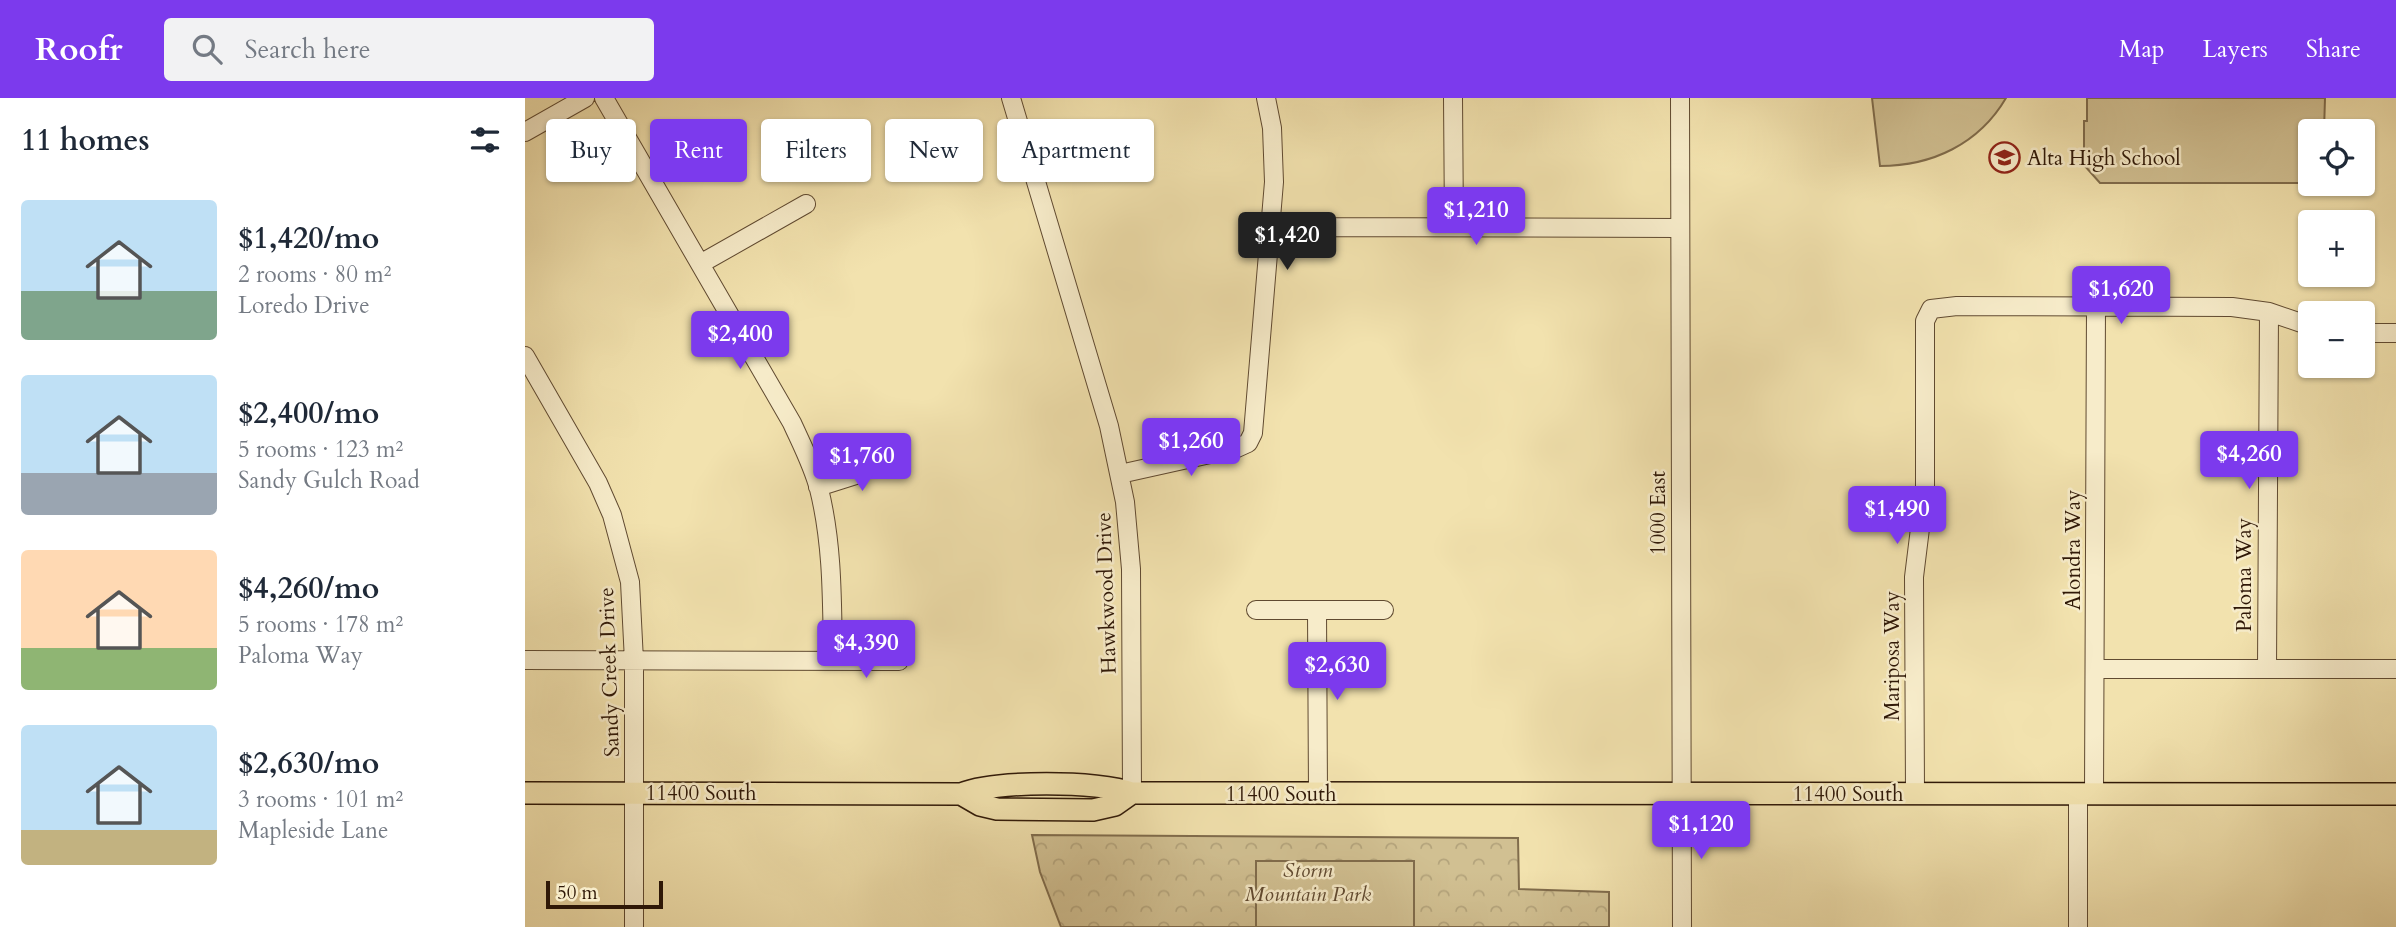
<!DOCTYPE html>
<meta charset="utf-8">
<style>
:root{--surface:#fff;--page:#f2f2f3;--text:#1f2937;--muted:#747a83;--accent:#7c3aed}
body{margin:0;font-family:Cardo,serif;background:var(--page);color:var(--text);height:100vh;display:flex;flex-direction:column;font-size:26px;white-space:nowrap}
*{box-sizing:border-box;margin:0}
p{font-size:23px;color:var(--muted)}
.icon{flex:none;width:38px;height:38px;fill:none;stroke:currentColor;stroke-width:2;stroke-linecap:round;stroke-linejoin:round}
.map{position:relative;flex:1;overflow:hidden}
.panel{display:flex;flex-direction:column;background:var(--surface);width:525px}
.panel>*{flex:none}
.banner{position:absolute;left:21px;top:21px;width:665px;height:63px;display:flex;gap:14px}
.tools{position:absolute;left:1773px;top:21px;display:grid;gap:14px}
.tools a{display:grid;place-items:center;width:77px;height:77px;border-radius:7px;background:var(--surface);box-shadow:0 2px 5px #0004;font-size:35px}
.scale{position:absolute;left:21px;bottom:18px;width:117px;box-sizing:border-box;padding-left:7px;border:4px solid #2f1807;border-top:0;font-size:19px;line-height:24px;white-space:nowrap;color:#2f1807;-webkit-text-stroke:5px #f7ecca;paint-order:stroke}
.price{position:absolute;translate:-50% -60px;padding:0 16px;border-radius:7px;background:var(--accent);color:#fff;font-size:23px;line-height:46px;filter:drop-shadow(0 2px 4px #0008)}
.price::after{content:'';position:absolute;left:50%;top:42px;width:21px;height:16px;margin-left:-10px;background:inherit;clip-path:polygon(0 0,100% 0,50% 100%)}
.price.selected{background:#222;color:#fff}
ul{padding:0;list-style:none}
li{display:flex;align-items:center;gap:21px;height:175px;padding:0 21px}
li span{display:grid;place-items:center;flex:none;width:196px;height:140px;border-radius:7px;color:#555}
li>.icon{margin-inline-start:auto}
span .icon{width:84px;height:84px;fill:#fffc;stroke-width:1}
li b{font-size:30px}
h2{display:flex;justify-content:space-between;align-items:center;height:84px;padding:0 21px;font-size:30px}
.chip{padding:0 24px;border-radius:7px;background:var(--surface);box-shadow:0 2px 5px #0004;font-size:24px;line-height:63px}
.chip.selected{background:var(--accent);color:#fff}
header{display:flex;align-items:center;gap:42px;box-sizing:border-box;height:98px;padding:0 35px;background:var(--accent);color:#fff}
header strong{font-size:33px}
nav{display:flex;gap:38px;margin-inline-start:auto;font-size:24px}
.search{width:490px;height:63px;background:var(--page);display:flex;align-items:center;gap:18px;box-sizing:border-box;padding:0 24px;border-radius:7px;color:var(--muted);font-size:26px}
main{display:flex;flex:1;min-height:0}
.map>svg:first-child{display:block}
.park{fill:url(#park-crowns);stroke:#806c4c;stroke-width:2}
.pitch{fill:#d1c092;stroke:#806c4c;stroke-width:2}
.lines{fill:none;stroke-linecap:round;stroke-linejoin:round}
.minor-casing{stroke:#604a31;stroke-width:20}
.major-casing{stroke:#2f1807;stroke-width:24}
.minor{stroke:#f7ecca;stroke-width:18}
.major{stroke:#f2e2ae;stroke-width:21}
.labels{text-anchor:middle;stroke-width:5;stroke-linejoin:round;paint-order:stroke}
.poi-label{font-size:21px;fill:#2f1807;stroke:#f7ecca;text-anchor:start}
.street-label{font-size:21px;fill:#2f1807;stroke:#f7ecca}
.park-label{font-size:21px;font-style:italic;fill:#604a31;stroke:#f7ecca}
</style>
<header>
<strong>Roofr</strong>
<div class="search"><svg class="icon" aria-label="search" viewBox="0 0 24 24"><circle cx="10" cy="10" r="6"/><path d="M15 15l6 6"/></svg>Search here</div>
<nav><a>Map</a><a>Layers</a><a>Share</a></nav>
</header>
<main>
<section class="panel">
<h2>11 homes<svg class="icon" aria-label="filters" viewBox="0 0 24 24"><path d="M4 7h16M4 17h16"/><circle cx="9" cy="7" r="2"/><circle cx="15" cy="17" r="2"/></svg></h2>
<ul>
<li><span style="background:linear-gradient(#bfe0f5 65%,#7fa58c 0)"><svg class="icon" aria-label="home" viewBox="0 0 24 24"><path d="M3 11l9-7 9 7M6 9v11h12V9"/></svg></span><div><b>$1,420/mo</b><p>2 rooms · 80 m²</p><p>Loredo Drive</p></div></li>
<li><span style="background:linear-gradient(#bfe0f5 70%,#9aa5b1 0)"><svg class="icon" aria-label="home" viewBox="0 0 24 24"><path d="M3 11l9-7 9 7M6 9v11h12V9"/></svg></span><div><b>$2,400/mo</b><p>5 rooms · 123 m²</p><p>Sandy Gulch Road</p></div></li>
<li><span style="background:linear-gradient(#ffd9b3 70%,#8fb573 0)"><svg class="icon" aria-label="home" viewBox="0 0 24 24"><path d="M3 11l9-7 9 7M6 9v11h12V9"/></svg></span><div><b>$4,260/mo</b><p>5 rooms · 178 m²</p><p>Paloma Way</p></div></li>
<li><span style="background:linear-gradient(#bfe0f5 75%,#c2b280 0)"><svg class="icon" aria-label="home" viewBox="0 0 24 24"><path d="M3 11l9-7 9 7M6 9v11h12V9"/></svg></span><div><b>$2,630/mo</b><p>3 rooms · 101 m²</p><p>Mapleside Lane</p></div></li>
</ul>
</section>
<div class="map">
<svg width="1871" height="829" viewBox="0 0 1871 829">
<defs>
<pattern id="park-crowns" width="20" height="18" patternUnits="userSpaceOnUse" patternTransform="scale(1.75)"><rect width="20" height="18" fill="#d1c092"/><path d="M2 6a3 3 0 1 1 6 0M12 15a3 3 0 1 1 6 0" fill="none" stroke="#b4a47c"/></pattern>
</defs>
<rect width="100%" height="100%" fill="#f2e2ae"/>
<filter id="stains"><feTurbulence type="fractalNoise" baseFrequency=".00286" numOctaves="4"/><feColorMatrix values="0 0 0 0 .2 0 0 0 0 .09 0 0 0 0 .02 0 0 0 .5 -.17"/></filter>
<radialGradient id="worn" r=".72"><stop offset=".6" stop-color="#630" stop-opacity="0"/><stop offset="1" stop-color="#630" stop-opacity=".3"/></radialGradient>
<!-- park -->
<path class="park" d="M507,737L993,740L994,791L1084,794V829H536L515,774Z"/>
<!-- pitch -->
<path class="pitch" d="M1347,0H1481C1454,46 1407,68 1355,68Z
M1562,0H1800L1799,33H1785V85H1575L1559,67V23H1562Z
M731,763H889V829H731Z"/>
<g class="lines">
<defs>
<path id="minor" d="M79,0L267,325C277,347 288,368 294,391C308,447 307,505 308,563
M486,0L584,328L600,404L606,471L607,695
M928,0L929,129
M1155,0L1157,829
M0,34L60,0
M502,55L549,41
M746,129L1155,130
M175,166L281,106
M1838,235H1871
M0,258L73,385L87,417L105,484L109,563V829
M595,376L712,350L723,345L728,335L749,84L747,30L741,0
M293,389L331,377L359,359
M731,512H859
M792,512L793,696
M0,562L374,563
M1570,571H1871
M1742,571L1744,214
M1390,696L1389,479L1400,390V223L1406,211L1432,208L1707,209L1744,214L1785,228
M1553,696V829
M1569,696L1571,208"/>
<path id="major" d="M0,695L436,696C469,682 574,683 607,695L1871,696
M436,696L455,707L472,711L568,712L590,707L607,695"/>
</defs>
<!-- minor casing -->
<use href="#minor" class="minor-casing"/>
<!-- major casing -->
<use href="#major" class="major-casing"/>
<!-- minor -->
<use href="#minor" class="minor"/>
<!-- major -->
<use href="#major" class="major"/>
</g>
<!-- icons -->
<defs>
<symbol id="school-ring" viewBox="-11 -11 22 22"><circle r="9.5" fill="#f7ecca" stroke="#8f2418" stroke-width="1.5"/><path d="M0-5L7-2L0 1L-7-2ZM-4 1L0 2.5L4 1V4Q0 6-4 4Z" fill="#8f2418"/></symbol>
</defs>
<g fill-rule="evenodd">
<use href="#school-ring" x="1462" y="42" width="35" height="35"/>
</g>
<g class="labels">
<!-- poi labels -->
<g class="poi-label">
<text x="1502" y="67">Alta High School</text>
</g>
<!-- street labels -->
<g class="street-label">
<text transform="translate(1133 415) rotate(-90)" y="7">1000 East</text>
<text transform="translate(1548 452) rotate(-90)" y="7">Alondra Way</text>
<text transform="translate(1719 477) rotate(-90)" y="7">Paloma Way</text>
<text transform="translate(581 495) rotate(-92)" y="7">Hawkwood Drive</text>
<text transform="translate(1367 558) rotate(-90)" y="7">Mariposa Way</text>
<text transform="translate(84 574) rotate(-92)" y="7">Sandy Creek Drive</text>
<text x="176" y="702">11400 South</text>
<text x="756" y="703">11400 South</text>
<text x="1323" y="703">11400 South</text>
</g>
<!-- park labels -->
<g class="park-label">
<text x="783" y="779">Storm<tspan x="783" dy="24">Mountain Park</tspan></text>
</g>
</g>
<rect width="100%" height="100%" filter="url(#stains)"/>
<rect width="100%" height="100%" fill="url(#worn)"/>
</svg>
<div class="tools">
<a><svg class="icon" aria-label="locate" viewBox="0 0 24 24"><circle cx="12" cy="12" r="6"/><path d="M12 2v4M12 18v4M2 12h4M18 12h4"/></svg></a>
<a>+</a>
<a>−</a>
</div>
<div class="scale">50 m</div>
<b class="price" style="left:951px;top:149px">$1,210</b>
<b class="price selected" style="left:762px;top:174px">$1,420</b>
<b class="price" style="left:1596px;top:228px">$1,620</b>
<b class="price" style="left:215px;top:273px">$2,400</b>
<b class="price" style="left:666px;top:380px">$1,260</b>
<b class="price" style="left:1724px;top:393px">$4,260</b>
<b class="price" style="left:337px;top:395px">$1,760</b>
<b class="price" style="left:1372px;top:448px">$1,490</b>
<b class="price" style="left:341px;top:582px">$4,390</b>
<b class="price" style="left:812px;top:604px">$2,630</b>
<b class="price" style="left:1176px;top:763px">$1,120</b>
<div class="banner">
<a class="chip">Buy</a>
<a class="chip selected">Rent</a>
<a class="chip">Filters</a>
<a class="chip">New</a>
<a class="chip">Apartment</a>
</div>
</div>
</main>
